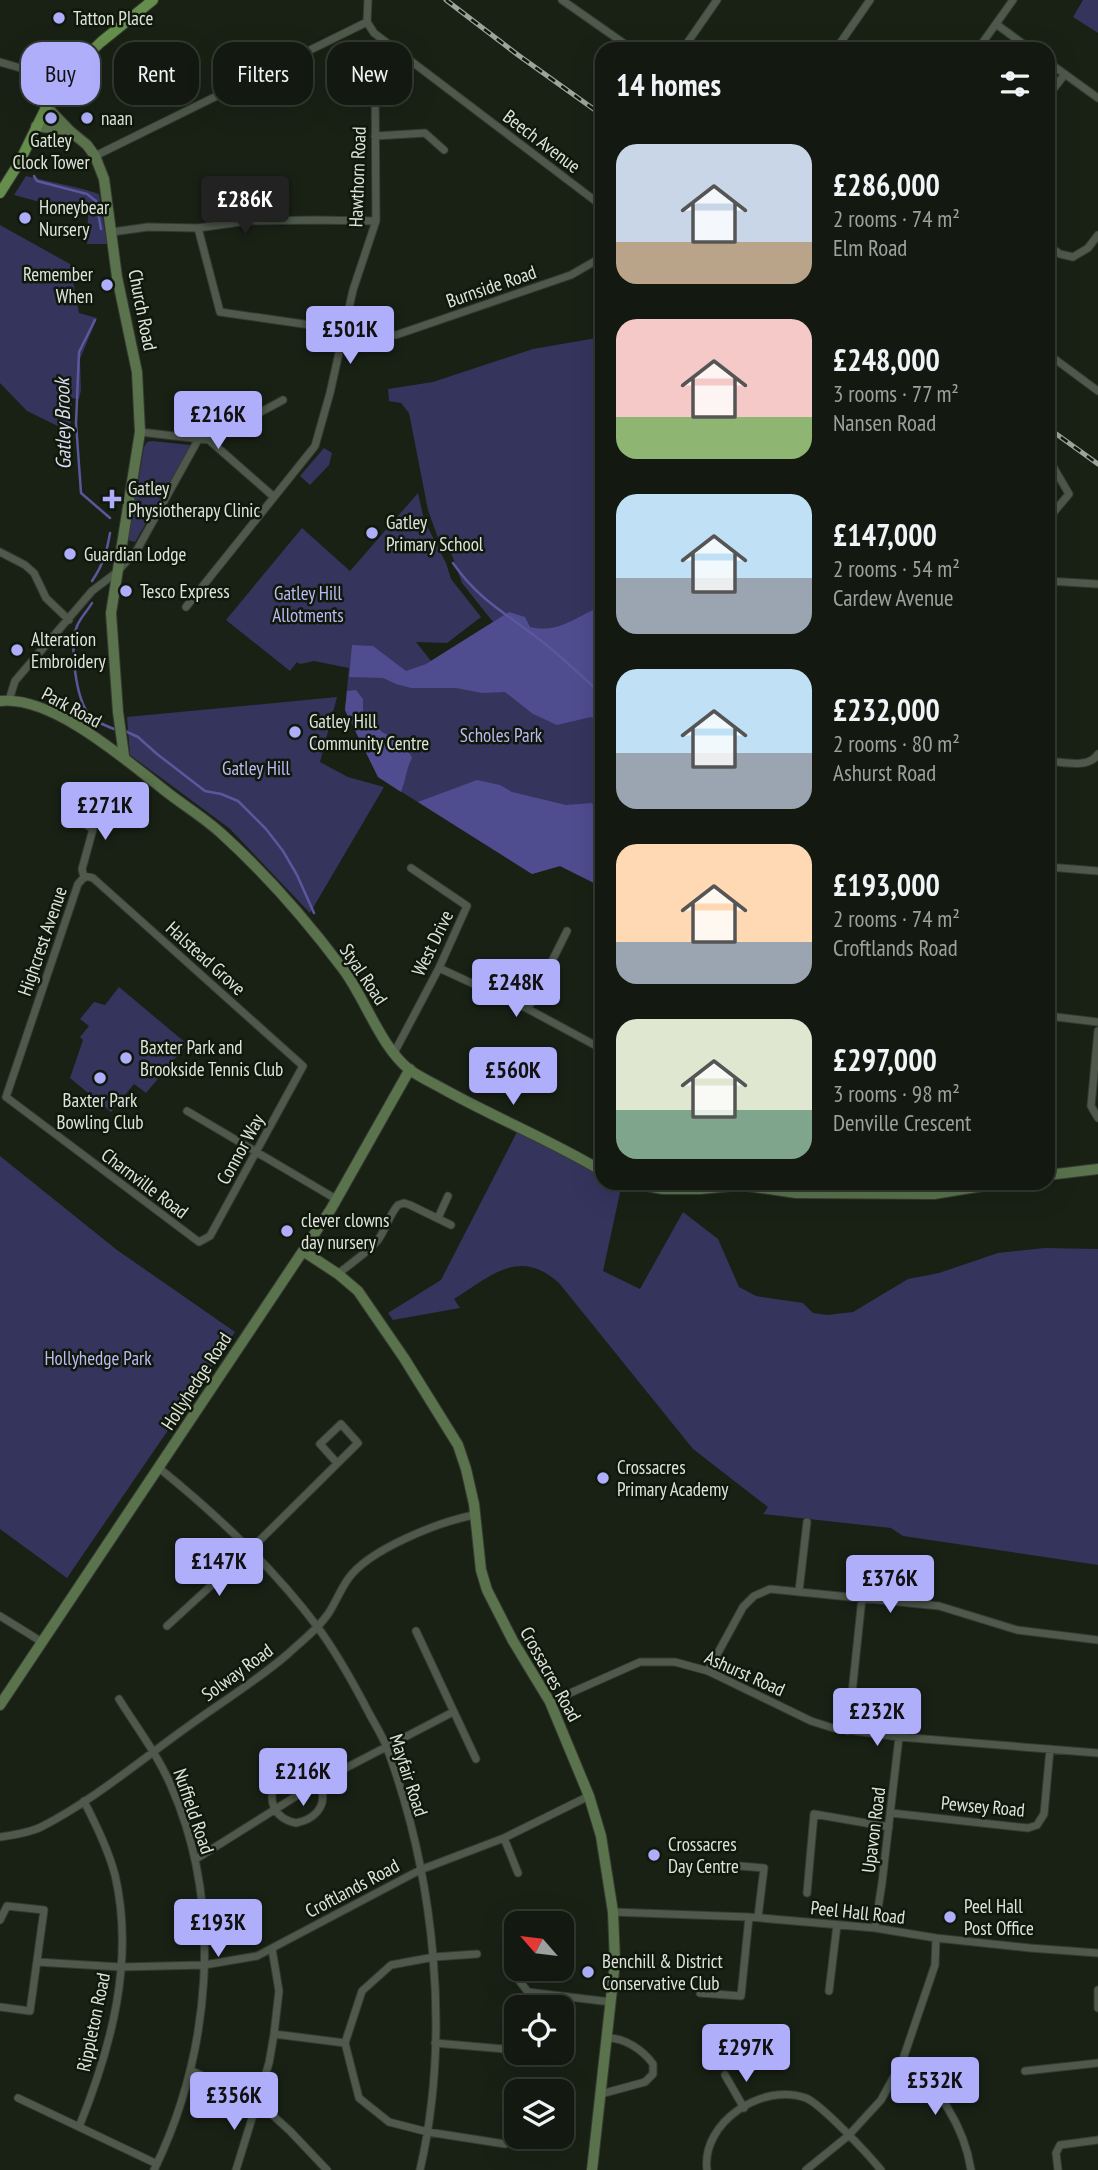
<!DOCTYPE html>
<meta charset="utf-8">
<style>
:root{--surface:#131910;--page:#1c2219;--text:#f1f3f6;--muted:#9da09f;--line:#323830;--accent:#aeaefb}
body{margin:0;font-family:"PT Sans Narrow",sans-serif;background:var(--page);color:var(--text);height:100vh;display:flex;flex-direction:column;font-size:26px;white-space:nowrap}
*{box-sizing:border-box;margin:0}
p{font-size:23px;color:var(--muted)}
.icon{flex:none;width:38px;height:38px;fill:none;stroke:currentColor;stroke-width:2;stroke-linecap:round;stroke-linejoin:round}
.map{position:relative;flex:1;overflow:hidden}
.panel{position:absolute;left:595px;top:42px;width:460px;height:1148px;display:flex;flex-direction:column;background:var(--surface);border-radius:21px;box-shadow:0 7px 28px #0002,0 0 0 2px var(--line)}
.panel>*{flex:none}
.hud{position:absolute;left:21px;top:42px;width:469px;height:63px;display:flex;gap:14px}
.needle{width:46px;rotate:298deg}
.fabs{position:absolute;left:504px;top:1911px;display:grid;gap:14px}
.fabs a{display:grid;place-items:center;width:70px;height:70px;border-radius:14px;background:var(--surface);box-shadow:0 7px 28px #0002,0 0 0 2px var(--line);font-size:35px}
.price{position:absolute;translate:-50% -60px;padding:0 16px;border-radius:7px;background:var(--accent);color:#111;font-size:23px;line-height:46px;filter:drop-shadow(0 2px 4px #0008)}
.price::after{content:'';position:absolute;left:50%;top:42px;width:21px;height:16px;margin-left:-10px;background:inherit;clip-path:polygon(0 0,100% 0,50% 100%)}
.price.current{background:#222;color:#fff}
ul{padding:0;list-style:none}
li{display:flex;align-items:center;gap:21px;height:175px;padding:0 21px}
li span{display:grid;place-items:center;flex:none;width:196px;height:140px;border-radius:21px;color:#555}
li>.icon{margin-inline-start:auto}
span .icon{width:84px;height:84px;fill:#fffc;stroke-width:1}
li b{font-size:30px}
h2{display:flex;justify-content:space-between;align-items:center;height:84px;padding:0 21px;font-size:30px}
.chip{padding:0 24px;border-radius:21px;background:var(--surface);box-shadow:0 7px 28px #0002,0 0 0 2px var(--line);font-size:24px;line-height:63px}
.chip.current{background:var(--accent);color:#111}
.map>svg:first-child{display:block}
.green{fill:#35345d}
.forest{fill:#4f4c90}
.lines{fill:none;stroke-linecap:round;stroke-linejoin:round}
.stream{stroke:#5a589c;stroke-width:2.5}
.street-casing{stroke:#353b33;stroke-width:9}
.secondary-casing{stroke:#353b33;stroke-width:12}
.primary-casing{stroke:#353b33;stroke-width:12}
.street{stroke:#4f594b;stroke-width:7}
.secondary{stroke:#5a734c;stroke-width:10}
.primary{stroke:#658d4c;stroke-width:10}
.rail-casing{stroke:#9da49b;stroke-width:5}
.rail{stroke:#10180c;stroke-width:2.5;stroke-dasharray:8;stroke-linecap:butt}
.poi-dot{fill:#aeaefb;stroke:#10180c;stroke-width:2.5}
.labels{text-anchor:middle;stroke-width:5;stroke-linejoin:round;paint-order:stroke}
.poi-label{font-size:19px;fill:#dee4dc;stroke:#10180c;text-anchor:start}
.street-label{font-size:19px;fill:#dee4dc;stroke:#10180c}
.park-label{font-size:19px;fill:#b9bbf6;stroke:#10180c}
.water-label{font-size:21px;font-style:italic;fill:#dadbef;stroke:#10180c}
</style>
<div class="map">
<svg width="1098" height="2170" viewBox="0 0 1098 2170">
<rect width="100%" height="100%" fill="#192115"/>
<!-- green -->
<path class="green" d="M1083,0H1098V33L1073,17Z
M26,176L83,189L99,194L107,244H87L88,215L14,195Z
M0,225L70,264L79,313L97,318L80,359L81,390L79,399L72,398L70,432L27,411L0,383Z
M602,337V887L560,866L532,874L378,777L345,710L349,668L314,661L300,664L297,662L290,671L226,620L302,528L350,571L418,493L424,520L446,563L451,579L481,617L447,643L416,642L431,661L493,622L462,583L452,555L438,538L428,510L409,413L401,403L389,401L388,389L433,382L533,349Z
M152,441L191,445L135,542L128,540L144,447L147,442Z
M324,448L332,453L329,465L310,485L300,476Z
M337,697L320,762L348,777L384,787L310,913L229,828L130,755L127,717Z
M119,987L187,1044L146,1093L134,1084L111,1112L70,1078L83,1040L80,1037L89,1026L80,1019L94,1002L105,1005Z
M517,1132L573,1159L602,1177V1183H612L621,1188L603,1271L640,1289L683,1212L718,1239L739,1287L756,1296L803,1303L813,1313L827,1315L853,1312L908,1279L939,1273L998,1253L1045,1248L1098,1249V1565L903,1536L891,1528L763,1514L768,1507L693,1449L559,1283C519,1247 491,1276 454,1299L460,1308L393,1320L388,1313L441,1280Z
M0,1156L117,1250L235,1332L67,1578L0,1529Z"/>
<!-- forest -->
<path class="forest" d="M602,606V722L591,717L557,725L533,714L505,692L482,693L456,688H411L396,684L383,678L349,677L352,645L373,646L406,671L426,664L509,612L525,617L530,627C560,634 576,616 602,606Z
M356,690L363,699V713L382,732L405,744L412,758C406,769 406,780 401,792L378,777L345,710L347,691Z
M477,780L500,785L512,792L566,805L592,803L602,817V887L560,866L532,874L418,802Z"/>
<g class="lines">
<!-- stream -->
<path class="stream" d="M34,176L37,181L87,194L96,201L101,229
M95,320L79,352L76,423L81,493L110,518
M453,563C479,601 509,615 544,643C564,659 582,677 602,694
M92,581C103,565 107,551 110,533
M92,603C88,610 80,618 77,626C69,646 76,700 90,716C96,722 106,726 114,729
M125,731L138,737L157,754L205,791L221,794L238,801L266,829L283,851L297,875L314,913"/>
<defs>
<path id="street" d="M562,0L632,49
M367,22L374,33L602,206
M996,24L1030,49
M683,49L717,0
M836,49L870,0
M978,49L1013,0
M0,62L41,74L58,83
M1048,62L1098,98
M1048,96L1065,74
M375,136L425,133L444,150
M95,156L367,22L368,0
M198,228L220,312L345,330L396,335L571,275L602,257
M112,232L148,227L198,228L247,221L314,220L376,221
M1048,245L1060,254L1073,257L1088,248L1098,235
M1048,354L1098,391
M140,432L209,440L283,400
M209,440L274,497
M0,552L25,565L34,573L46,598L69,620
M1048,581L1098,584
M1049,581L1053,513L1069,494L1051,463
M186,607L315,446L330,393L353,290L376,221L375,73
M9,700L15,681L92,591L117,572L137,550L199,438
M1048,761C1063,762 1089,769 1098,754
M1048,867L1098,871
M85,876L93,878L303,1066L210,1236L199,1242L6,1097L78,884Z
M84,878L82,869L93,829L85,824
M439,968L528,1009L602,1049
M528,1009L567,931
M1048,1016L1098,1022
M1098,1031L1091,1106L1098,1118
M596,1046L602,1034
M394,1053L439,968L467,906L411,868
M187,1111L336,1199
M438,1218L448,1196
M338,1274C351,1263 367,1253 378,1240C386,1229 389,1215 398,1205L404,1203L410,1205L451,1225
M159,1468C217,1515 271,1565 316,1625C337,1653 354,1684 370,1715C376,1726 383,1737 387,1748C435,1878 451,2035 420,2170
M799,1591L807,1522
M0,1616L42,1642
M167,1626L251,1549L358,1443L341,1424L320,1444L337,1463
M416,1631L476,1759
M708,1671L743,1607L754,1596L770,1589L939,1606L1017,1630L1098,1640
M119,1699C137,1728 158,1755 171,1786C224,1906 211,2053 154,2170
M550,1702L640,1662H675L708,1671L811,1721L833,1728L899,1737L1098,1753
M848,1731L862,1598
M292,1770C328,1772 336,1815 296,1823C273,1818 267,1800 276,1779Z
M891,1813L1028,1828L1037,1825L1044,1814L1050,1749
M0,1837C13,1835 29,1833 41,1827C94,1800 142,1759 190,1725C223,1701 258,1680 289,1653C303,1640 320,1627 330,1611C336,1601 341,1589 348,1579C369,1549 439,1522 474,1515
M504,1838L518,1873
M196,1859L317,1783L453,1712
M740,1866L764,1868L758,1917
M807,1893L814,1814L889,1827
M613,1912L749,1917L875,1928L936,1938L1030,1948L1098,1953
M0,1920L7,1906L44,1910L30,2011L0,2007
M875,1928L882,1883L899,1737
M477,1954L434,1957L391,1965L362,1991L345,2043L359,2098L389,2122L428,2132L505,2144
M37,1962L121,1967L204,1965L257,1956L420,1870L504,1838L589,1796
M518,1969V1979L528,1992L611,2002
M1098,1990V2008
M829,1991L837,1925
M700,1993L741,1996L749,1917
M274,2034L345,2043
M435,2043L516,2050
M902,2062C938,2081 965,2130 971,2170
M190,2070L258,2102L290,2131L327,2170
M1025,2071L1098,2063
M725,2075L744,2108
M601,2094L645,2082L653,2074V2064C643,2050 625,2038 608,2038
M18,2098L157,2164
M79,2127C111,2048 135,1961 115,1875C108,1849 96,1825 84,1801
M236,2170L269,2063L274,2034L279,1991L272,1949
M707,2170C701,2122 763,2082 806,2098C822,2105 868,2154 881,2170
M806,2170L848,2136L881,2100L902,2062L935,1965L936,1938
M1058,2170L1056,2153L1060,2145L1098,2140"/>
<path id="secondary" d="M45,105L70,131L87,145L95,156L104,179L117,277L137,372L140,432L111,613L118,712L124,756
M36,126L70,131
M0,701C53,695 128,762 168,793C186,807 206,819 223,835C267,875 307,921 343,969C365,998 381,1048 410,1070C421,1078 435,1084 447,1091C498,1119 552,1141 602,1171
M1048,1175L1098,1169
M631,1183L663,1189H700L741,1185L796,1193L934,1194L1001,1183
M303,1251L338,1274L358,1291L404,1358L458,1445L466,1469L474,1504L481,1570L487,1590L513,1641L550,1702L589,1796L601,1836L613,1912L615,1962L592,2170
M0,1705L331,1209L410,1069"/>
<path id="primary" d="M0,193L19,163L58,83L101,42L153,0"/>
</defs>
<!-- street casing -->
<use href="#street" class="street-casing"/>
<!-- secondary casing -->
<use href="#secondary" class="secondary-casing"/>
<!-- primary casing -->
<use href="#primary" class="primary-casing"/>
<!-- street -->
<use href="#street" class="street"/>
<!-- secondary -->
<use href="#secondary" class="secondary"/>
<!-- primary -->
<use href="#primary" class="primary"/>
<defs>
<path id="rail" d="M446,0L518,55L602,115
M1048,428L1098,464"/>
</defs>
<!-- rail casing -->
<use href="#rail" class="rail-casing"/>
<!-- rail -->
<use href="#rail" class="rail"/>
</g>
<!-- markers -->
<g class="poi-dot">
<circle cx="59" cy="18" r="7"/>
<circle cx="51" cy="118" r="7"/>
<circle cx="87" cy="118" r="7"/>
<circle cx="25" cy="218" r="7"/>
<circle cx="107" cy="285" r="7"/>
<path d="M108.5 488.5h7v7h7v7h-7v7h-7v-7h-7v-7h7z"/>
<circle cx="372" cy="533" r="7"/>
<circle cx="70" cy="554" r="7"/>
<circle cx="126" cy="591" r="7"/>
<circle cx="17" cy="650" r="7"/>
<circle cx="295" cy="732" r="7"/>
<circle cx="126" cy="1058" r="7"/>
<circle cx="100" cy="1078" r="7"/>
<circle cx="287" cy="1231" r="7"/>
<circle cx="603" cy="1478" r="7"/>
<circle cx="654" cy="1855" r="7"/>
<circle cx="950" cy="1917" r="7"/>
<circle cx="588" cy="1972" r="7"/>
</g>
<g class="labels">
<!-- poi labels -->
<g class="poi-label">
<text x="73" y="25">Tatton Place</text>
<text x="101" y="125">naan</text>
<text x="51" y="147" text-anchor="middle">Gatley<tspan x="51" dy="22">Clock Tower</tspan></text>
<text x="39" y="214">Honeybear<tspan x="39" dy="22">Nursery</tspan></text>
<text x="93" y="281" text-anchor="end">Remember<tspan x="93" dy="22">When</tspan></text>
<text x="128" y="495">Gatley<tspan x="128" dy="22">Physiotherapy Clinic</tspan></text>
<text x="386" y="529">Gatley<tspan x="386" dy="22">Primary School</tspan></text>
<text x="84" y="561">Guardian Lodge</text>
<text x="140" y="598">Tesco Express</text>
<text x="31" y="646">Alteration<tspan x="31" dy="22">Embroidery</tspan></text>
<text x="309" y="728">Gatley Hill<tspan x="309" dy="22">Community Centre</tspan></text>
<text x="140" y="1054">Baxter Park and<tspan x="140" dy="22">Brookside Tennis Club</tspan></text>
<text x="100" y="1107" text-anchor="middle">Baxter Park<tspan x="100" dy="22">Bowling Club</tspan></text>
<text x="301" y="1227">clever clowns<tspan x="301" dy="22">day nursery</tspan></text>
<text x="617" y="1474">Crossacres<tspan x="617" dy="22">Primary Academy</tspan></text>
<text x="668" y="1851">Crossacres<tspan x="668" dy="22">Day Centre</tspan></text>
<text x="964" y="1913">Peel Hall<tspan x="964" dy="22">Post Office</tspan></text>
<text x="602" y="1968">Benchill &amp; District<tspan x="602" dy="22">Conservative Club</tspan></text>
</g>
<!-- street labels -->
<g class="street-label">
<text transform="translate(542 141) rotate(37)" y="7">Beech Avenue</text>
<text transform="translate(357 177) rotate(-88)" y="7">Hawthorn Road</text>
<text transform="translate(491 286) rotate(-19)" y="7">Burnside Road</text>
<text transform="translate(143 310) rotate(79)" y="7">Church Road</text>
<text transform="translate(72 707) rotate(28)" y="7">Park Road</text>
<text transform="translate(42 941) rotate(-71)" y="7">Highcrest Avenue</text>
<text transform="translate(432 943) rotate(-64)" y="7">West Drive</text>
<text transform="translate(206 958) rotate(42)" y="7">Halstead Grove</text>
<text transform="translate(364 974) rotate(56)" y="7">Styal Road</text>
<text transform="translate(240 1149) rotate(-61)" y="7">Connor Way</text>
<text transform="translate(145 1183) rotate(37)" y="7">Charnville Road</text>
<text transform="translate(196 1381) rotate(-57)" y="7">Hollyhedge Road</text>
<text transform="translate(237 1672) rotate(-36)" y="7">Solway Road</text>
<text transform="translate(745 1673) rotate(24)" y="7">Ashurst Road</text>
<text transform="translate(551 1674) rotate(61)" y="7">Crossacres Road</text>
<text transform="translate(409 1775) rotate(72)" y="7">Mayfair Road</text>
<text transform="translate(983 1806) rotate(5)" y="7">Pewsey Road</text>
<text transform="translate(194 1811) rotate(71)" y="7">Nuffield Road</text>
<text transform="translate(873 1830) rotate(-83)" y="7">Upavon Road</text>
<text transform="translate(352 1888) rotate(-28)" y="7">Croftlands Road</text>
<text transform="translate(858 1912) rotate(6)" y="7">Peel Hall Road</text>
<text transform="translate(93 2022) rotate(-78)" y="7">Rippleton Road</text>
</g>
<!-- park labels -->
<g class="park-label">
<text x="308" y="600">Gatley Hill<tspan x="308" dy="22">Allotments</tspan></text>
<text x="501" y="742">Scholes Park</text>
<text x="256" y="775">Gatley Hill</text>
<text x="98" y="1365">Hollyhedge Park</text>
</g>
<!-- water labels -->
<g class="water-label">
<text transform="translate(63 424) rotate(-91)" y="7">Gatley Brook</text>
</g>
</g>
</svg>
<div class="fabs">
<a><svg class="needle" viewBox="-14 -14 28 28"><path d="M0-13l5 13h-10z" fill="#e53935"/><path d="M0 13l5-13h-10z" fill="#9da09f"/></svg></a>
<a><svg class="icon" aria-label="locate" viewBox="0 0 24 24"><circle cx="12" cy="12" r="6"/><path d="M12 2v4M12 18v4M2 12h4M18 12h4"/></svg></a>
<a><svg class="icon" aria-label="layers" viewBox="0 0 24 24"><path d="M12 4l9 5-9 5-9-5zM3 14l9 5 9-5"/></svg></a>
</div>
<b class="price current" style="left:245px;top:236px">£286K</b>
<b class="price" style="left:350px;top:366px">£501K</b>
<b class="price" style="left:218px;top:451px">£216K</b>
<b class="price" style="left:105px;top:842px">£271K</b>
<b class="price" style="left:516px;top:1019px">£248K</b>
<b class="price" style="left:513px;top:1107px">£560K</b>
<b class="price" style="left:219px;top:1598px">£147K</b>
<b class="price" style="left:890px;top:1615px">£376K</b>
<b class="price" style="left:877px;top:1748px">£232K</b>
<b class="price" style="left:303px;top:1808px">£216K</b>
<b class="price" style="left:218px;top:1959px">£193K</b>
<b class="price" style="left:746px;top:2084px">£297K</b>
<b class="price" style="left:935px;top:2117px">£532K</b>
<b class="price" style="left:234px;top:2132px">£356K</b>
<div class="hud">
<a class="chip current">Buy</a>
<a class="chip">Rent</a>
<a class="chip">Filters</a>
<a class="chip">New</a>
</div>
<section class="panel">
<h2>14 homes<svg class="icon" aria-label="filters" viewBox="0 0 24 24"><path d="M4 7h16M4 17h16"/><circle cx="9" cy="7" r="2"/><circle cx="15" cy="17" r="2"/></svg></h2>
<ul>
<li><span style="background:linear-gradient(#c9d6e8 70%,#b9a48a 0)"><svg class="icon" aria-label="home" viewBox="0 0 24 24"><path d="M3 11l9-7 9 7M6 9v11h12V9"/></svg></span><div><b>£286,000</b><p>2 rooms · 74 m²</p><p>Elm Road</p></div></li>
<li><span style="background:linear-gradient(#f6c9c9 70%,#8fb573 0)"><svg class="icon" aria-label="home" viewBox="0 0 24 24"><path d="M3 11l9-7 9 7M6 9v11h12V9"/></svg></span><div><b>£248,000</b><p>3 rooms · 77 m²</p><p>Nansen Road</p></div></li>
<li><span style="background:linear-gradient(#bfe0f5 60%,#9aa5b1 0)"><svg class="icon" aria-label="home" viewBox="0 0 24 24"><path d="M3 11l9-7 9 7M6 9v11h12V9"/></svg></span><div><b>£147,000</b><p>2 rooms · 54 m²</p><p>Cardew Avenue</p></div></li>
<li><span style="background:linear-gradient(#bfe0f5 60%,#9aa5b1 0)"><svg class="icon" aria-label="home" viewBox="0 0 24 24"><path d="M3 11l9-7 9 7M6 9v11h12V9"/></svg></span><div><b>£232,000</b><p>2 rooms · 80 m²</p><p>Ashurst Road</p></div></li>
<li><span style="background:linear-gradient(#ffd9b3 70%,#9aa5b1 0)"><svg class="icon" aria-label="home" viewBox="0 0 24 24"><path d="M3 11l9-7 9 7M6 9v11h12V9"/></svg></span><div><b>£193,000</b><p>2 rooms · 74 m²</p><p>Croftlands Road</p></div></li>
<li><span style="background:linear-gradient(#dfe7d0 65%,#7fa58c 0)"><svg class="icon" aria-label="home" viewBox="0 0 24 24"><path d="M3 11l9-7 9 7M6 9v11h12V9"/></svg></span><div><b>£297,000</b><p>3 rooms · 98 m²</p><p>Denville Crescent</p></div></li>
</ul>
</section>
</div>
